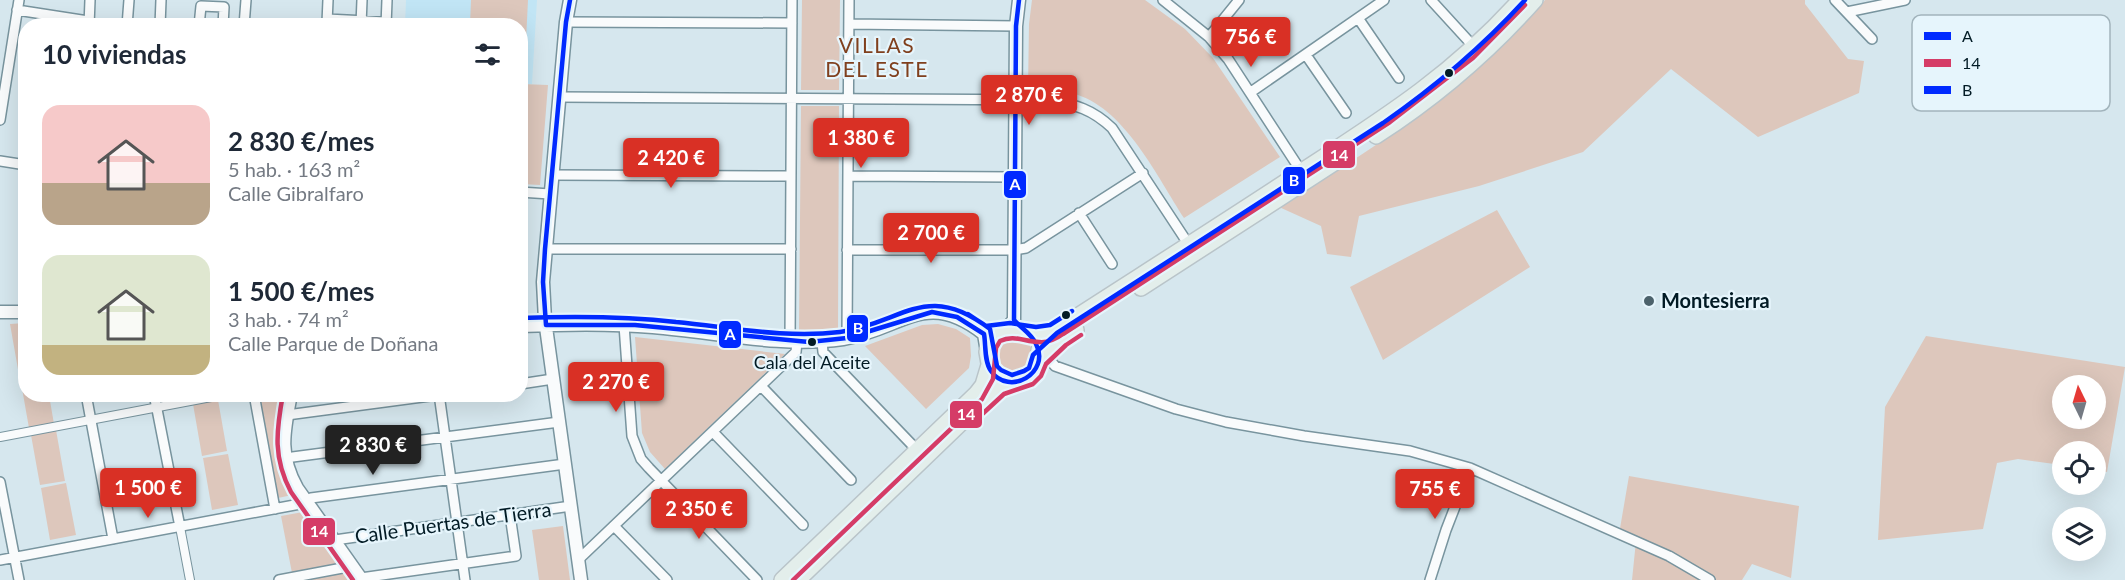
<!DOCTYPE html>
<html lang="es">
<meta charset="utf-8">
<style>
:root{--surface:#fff;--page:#f6f6f7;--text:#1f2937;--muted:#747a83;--accent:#d93025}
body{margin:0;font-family:Lato,sans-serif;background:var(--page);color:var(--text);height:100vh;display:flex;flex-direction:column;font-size:22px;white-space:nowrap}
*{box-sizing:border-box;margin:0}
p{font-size:20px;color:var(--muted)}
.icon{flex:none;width:33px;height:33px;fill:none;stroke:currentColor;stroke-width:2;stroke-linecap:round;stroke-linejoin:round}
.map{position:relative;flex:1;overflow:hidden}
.sheet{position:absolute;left:18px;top:18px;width:510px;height:384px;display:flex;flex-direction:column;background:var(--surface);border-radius:24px;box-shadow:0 6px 24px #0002}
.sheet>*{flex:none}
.needle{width:39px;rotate:355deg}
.buttons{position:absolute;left:2052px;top:375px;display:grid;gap:12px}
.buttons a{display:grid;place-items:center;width:54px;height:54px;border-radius:50%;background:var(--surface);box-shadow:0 6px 24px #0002;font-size:30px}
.price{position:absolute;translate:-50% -51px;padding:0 14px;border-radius:6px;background:var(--accent);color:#fff;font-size:20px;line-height:39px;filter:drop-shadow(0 2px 3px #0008)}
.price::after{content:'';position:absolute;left:50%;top:36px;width:18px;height:14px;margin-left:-9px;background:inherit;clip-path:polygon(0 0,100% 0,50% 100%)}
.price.current{background:#222;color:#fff}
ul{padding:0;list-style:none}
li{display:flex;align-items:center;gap:18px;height:150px;padding:0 24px}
li span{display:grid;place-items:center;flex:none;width:168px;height:120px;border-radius:18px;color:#555}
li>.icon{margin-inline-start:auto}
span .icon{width:72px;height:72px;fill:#fffc;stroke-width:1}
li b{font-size:26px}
h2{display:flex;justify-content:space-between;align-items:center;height:72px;padding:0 24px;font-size:26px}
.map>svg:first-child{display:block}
.built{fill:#c1e5f5}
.green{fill:#ddc7bc;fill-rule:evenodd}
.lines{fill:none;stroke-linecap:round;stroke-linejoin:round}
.pedestrian-casing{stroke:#78949e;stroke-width:10}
.minor-casing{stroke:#78949e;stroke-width:12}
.tertiary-casing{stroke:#78949e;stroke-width:15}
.primary-casing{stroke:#b9c4c9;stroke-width:18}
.pedestrian{stroke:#f9fbfc;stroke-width:8}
.minor{stroke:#f9fbfc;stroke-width:9}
.tertiary{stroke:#f9fbfc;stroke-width:12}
.primary{stroke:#e3eeeb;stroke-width:15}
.bus-1-casing{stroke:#e6f5fc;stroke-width:9}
.bus-2-casing{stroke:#e6f5fc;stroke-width:9}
.bus-3-casing{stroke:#e6f5fc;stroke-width:9}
.bus-1{stroke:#002aff;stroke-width:4.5}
.bus-2{stroke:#d53c67;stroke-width:4.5}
.bus-3{stroke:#002aff;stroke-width:4.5}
.bus-dot{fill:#021b25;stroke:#e6f5fc;stroke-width:2}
.poi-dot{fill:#4c626b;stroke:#e6f5fc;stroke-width:2}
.labels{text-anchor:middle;stroke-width:4.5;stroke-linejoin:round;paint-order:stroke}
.bus-label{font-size:18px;fill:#021b25;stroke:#e6f5fc}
.poi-label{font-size:20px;font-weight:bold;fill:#021b25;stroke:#e6f5fc;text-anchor:start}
.street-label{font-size:20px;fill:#021b25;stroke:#e6f5fc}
.neighbourhood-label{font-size:21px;letter-spacing:1.5px;fill:#80401e;stroke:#e6f5fc}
.key{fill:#e6f5fc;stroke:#a2b4bc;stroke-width:1.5}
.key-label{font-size:16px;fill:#021b25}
.line-badge{stroke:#e6f5fc;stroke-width:2}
.badge-label{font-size:16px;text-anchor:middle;font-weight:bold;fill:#fff}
</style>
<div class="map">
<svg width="2125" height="580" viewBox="0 0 2125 580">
<rect width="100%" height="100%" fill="#d6e7ee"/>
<!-- built -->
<path class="built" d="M406,0H537L532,84H521L520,26H405Z"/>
<!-- green -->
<path class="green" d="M471,0H528L526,41L521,40L520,26L470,25Z
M802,0H840L839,90H801Z
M1032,0H1145L1185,29L1213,58L1280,157L1184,218C1158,178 1126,111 1078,95C1063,89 1045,89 1028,89L1029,24Z
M1545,0H1805V4L1848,59L1864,61L1859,93L1758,137L1671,69L1583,152L1479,186L1359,216L1351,257L1327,254L1321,226L1279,207C1375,147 1471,88 1545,0Z
M521,84L548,85L540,185L521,184Z
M801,106H839L838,331L799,334Z
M1497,210L1530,267L1383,360L1350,287Z
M25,323V373L19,375L10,324Z
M938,324L956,329L970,338L971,356L969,368L926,409L865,346L922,325Z
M1926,336L2125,367L2107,472L2096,470V452H2062V465L2018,459L1997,463L1983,529L1878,540L1885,407ZM2062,386H2096V418H2062Z
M995 356a19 19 0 1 1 38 0a19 19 0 1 1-38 0Z
M635,337L785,354L665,469L650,452L642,433Z
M25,376L26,394L49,395L54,424L29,428L20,377Z
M258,395H280C278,403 279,410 278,418C274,447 276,470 292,495L278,498Z
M218,400L227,451L202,456L193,404Z
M56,430L65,481L40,485L31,435Z
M228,454L238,505L212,510L203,458Z
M1629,476L1799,506L1791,578L1752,564L1742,580H1632L1636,541L1618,540Z
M66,483L76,535L50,540L41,488Z
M303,512L304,513L341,563L292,573L281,516Z
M563,526L570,580H539L532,530Z
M345,572L350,580H304Z"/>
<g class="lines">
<defs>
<path id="pedestrian" d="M0,437L227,394
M180,527L190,580"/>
<path id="minor" d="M1163,0L1209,37L1228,59L1301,171
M1431,0L1474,47
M1835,0L1872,39
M17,10L88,21
M1847,12L1905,0
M1358,18L1399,78
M327,19L386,22
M566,22L792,23
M327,23L328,0
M849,24L1016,26
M361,25L362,0
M89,26L90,0
M127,26L129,0
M160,26L161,0
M199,26L201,6L224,7L223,26
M244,26L246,0
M386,26L387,0
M1209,37L1239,0
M1306,55L1346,113
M1251,92L1384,0
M559,97L1050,100C1076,105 1092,109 1112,128L1189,245
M0,120L19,0
M0,161L26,165
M552,175L791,176
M848,176L1014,177
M520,192L550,194
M1079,213L1112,264
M545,249H791
M847,250H1014L1026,248L1143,173
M624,325L632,436L641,459L649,468L757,580
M847,338L849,0
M790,342L792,0
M822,342L823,352L917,450
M1042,351L1055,366L1176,409L1226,422L1304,436L1410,451L1470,468L1669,556L1710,580
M520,384L553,379
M761,386L851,480
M86,394L113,539
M154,394L180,527
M254,394L275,509
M439,394L465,580
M287,415L445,394
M713,432L803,525
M285,458L559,422
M0,482L19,580
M615,527L667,580
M335,540L571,506
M0,560L300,504L311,498L565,464
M578,560L796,352L797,342
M361,578L516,556L510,515
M279,580L353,566
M1430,580L1446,530L1470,468"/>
<path id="tertiary" d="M570,0L566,22L543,282L545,320L581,580
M0,312H26
M520,326C565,324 609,323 653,327C716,332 780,348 843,339C903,329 925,288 984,334L987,352
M1004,331L1014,320L1016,26L1019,0
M291,394C284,431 278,454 297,488L362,580"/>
<path id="primary" d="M1376,136C1435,98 1488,53 1535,0
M1141,288L1348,154
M1039,360L1061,339L1076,330
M1011,383L996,376L990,369L987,352L990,344L995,337L1010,330L1036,335L1053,332L1059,328C1138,277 1217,227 1296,175C1379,121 1452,76 1520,0
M782,580L976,394L983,385L989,365
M798,580L990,395C997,390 1003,385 1011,383C1029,378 1043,372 1039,350"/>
</defs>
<!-- pedestrian casing -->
<use href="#pedestrian" class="pedestrian-casing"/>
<!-- minor casing -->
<use href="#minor" class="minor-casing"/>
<!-- tertiary casing -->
<use href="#tertiary" class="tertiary-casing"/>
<!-- primary casing -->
<use href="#primary" class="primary-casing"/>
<!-- pedestrian -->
<use href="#pedestrian" class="pedestrian"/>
<!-- minor -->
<use href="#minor" class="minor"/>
<!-- tertiary -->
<use href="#tertiary" class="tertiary"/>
<!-- primary -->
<use href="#primary" class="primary"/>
<defs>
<path id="bus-1" d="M546,325H635L809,342L847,338L932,312L957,317L984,334C986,345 984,361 991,371C1009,397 1051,373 1036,344C1032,334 1021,328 1014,320L1016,26L1019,0
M546,325L543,282L545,249L566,22L570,0"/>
<path id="bus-2" d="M283,394C276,432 273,458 291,492L353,580
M978,418L1004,394L1033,384L1041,376L1046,364L1066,345L1081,335
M793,580L982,399L993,379L996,348L1000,341C1014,334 1025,342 1039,342C1048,343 1056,339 1063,334L1390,122L1473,58L1525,5"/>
<path id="bus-3" d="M968,314L986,326L1010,323L1036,327L1050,325L1072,311
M520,318C573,316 624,316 676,322C730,327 785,339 840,332C903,323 926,280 990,329L997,366L1001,370L1012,375L1024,371L1029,368L1033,355L1057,333L1383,123C1435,87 1482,47 1525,0"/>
</defs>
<!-- bus-1 casing -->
<use href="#bus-1" class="bus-1-casing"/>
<!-- bus-2 casing -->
<use href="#bus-2" class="bus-2-casing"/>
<!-- bus-3 casing -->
<use href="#bus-3" class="bus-3-casing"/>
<!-- bus-1 -->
<use href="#bus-1" class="bus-1"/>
<!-- bus-2 -->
<use href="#bus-2" class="bus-2"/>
<!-- bus-3 -->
<use href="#bus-3" class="bus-3"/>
</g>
<!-- markers -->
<g class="bus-dot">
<circle cx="1449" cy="73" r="5"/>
<circle cx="1066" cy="315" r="5"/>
<circle cx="812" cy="342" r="5"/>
</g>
<circle class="poi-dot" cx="1649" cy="301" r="6"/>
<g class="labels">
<!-- bus labels -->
<g class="bus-label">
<text x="812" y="369">Cala del Aceite</text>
</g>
<!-- poi labels -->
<g class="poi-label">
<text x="1661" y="308">Montesierra</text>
</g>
<!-- street labels -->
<g class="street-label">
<text transform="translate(453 523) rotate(-8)" y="7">Calle Puertas de Tierra</text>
</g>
<!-- neighbourhood labels -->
<g class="neighbourhood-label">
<text x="877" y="53">VILLAS<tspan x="877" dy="24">DEL ESTE</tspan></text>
</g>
</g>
<!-- legend -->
<rect x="1912" y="15" width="198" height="96" rx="9" class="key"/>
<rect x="1924" y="32" width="27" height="8" fill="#002aff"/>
<rect x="1924" y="59" width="27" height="8" fill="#d53c67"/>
<rect x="1924" y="86" width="27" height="8" fill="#002aff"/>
<g class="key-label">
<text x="1962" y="42">A</text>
<text x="1962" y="69">14</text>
<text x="1962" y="96">B</text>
</g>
<g class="line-badge">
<rect x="1322" y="140" width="34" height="29" rx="6" fill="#d53c67"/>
<rect x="1282" y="166" width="24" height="29" rx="6" fill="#002aff"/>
<rect x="1003" y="170" width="24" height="29" rx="6" fill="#002aff"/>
<rect x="846" y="314" width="23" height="29" rx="6" fill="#002aff"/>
<rect x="718" y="320" width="24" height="29" rx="6" fill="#002aff"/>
<rect x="949" y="400" width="34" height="29" rx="6" fill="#d53c67"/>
<rect x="302" y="517" width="34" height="29" rx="6" fill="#d53c67"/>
</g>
<g class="badge-label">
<text x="1339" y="161">14</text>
<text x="1294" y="186">B</text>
<text x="1015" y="190">A</text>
<text x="858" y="334">B</text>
<text x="730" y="340">A</text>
<text x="966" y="420">14</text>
<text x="319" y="537">14</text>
</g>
</svg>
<div class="buttons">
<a><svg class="needle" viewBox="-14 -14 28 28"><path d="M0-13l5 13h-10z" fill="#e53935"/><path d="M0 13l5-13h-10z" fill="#747a83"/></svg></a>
<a><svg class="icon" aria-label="locate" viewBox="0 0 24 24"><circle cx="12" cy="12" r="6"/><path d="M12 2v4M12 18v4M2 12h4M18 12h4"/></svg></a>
<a><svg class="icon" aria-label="layers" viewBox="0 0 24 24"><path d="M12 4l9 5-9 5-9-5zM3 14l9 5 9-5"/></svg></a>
</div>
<b class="price" style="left:1251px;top:68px">756 €</b>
<b class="price" style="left:1029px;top:126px">2 870 €</b>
<b class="price" style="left:861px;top:169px">1 380 €</b>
<b class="price" style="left:671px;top:189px">2 420 €</b>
<b class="price" style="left:931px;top:264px">2 700 €</b>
<b class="price" style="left:616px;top:413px">2 270 €</b>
<b class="price current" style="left:373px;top:476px">2 830 €</b>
<b class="price" style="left:148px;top:519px">1 500 €</b>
<b class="price" style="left:1435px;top:520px">755 €</b>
<b class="price" style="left:699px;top:540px">2 350 €</b>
<section class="sheet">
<h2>10 viviendas<svg class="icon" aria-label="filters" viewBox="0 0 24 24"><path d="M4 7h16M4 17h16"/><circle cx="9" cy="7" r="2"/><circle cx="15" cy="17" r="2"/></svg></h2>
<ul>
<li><span style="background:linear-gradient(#f6c9c9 65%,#b9a48a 0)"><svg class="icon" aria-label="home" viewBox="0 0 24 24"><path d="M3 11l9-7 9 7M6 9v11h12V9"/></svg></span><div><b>2 830 €/mes</b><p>5 hab. · 163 m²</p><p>Calle Gibralfaro</p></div></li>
<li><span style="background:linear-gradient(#dfe7d0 75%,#c2b280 0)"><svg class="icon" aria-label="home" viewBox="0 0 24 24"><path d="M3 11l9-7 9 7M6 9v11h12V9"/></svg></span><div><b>1 500 €/mes</b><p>3 hab. · 74 m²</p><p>Calle Parque de Doñana</p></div></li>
</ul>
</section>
</div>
